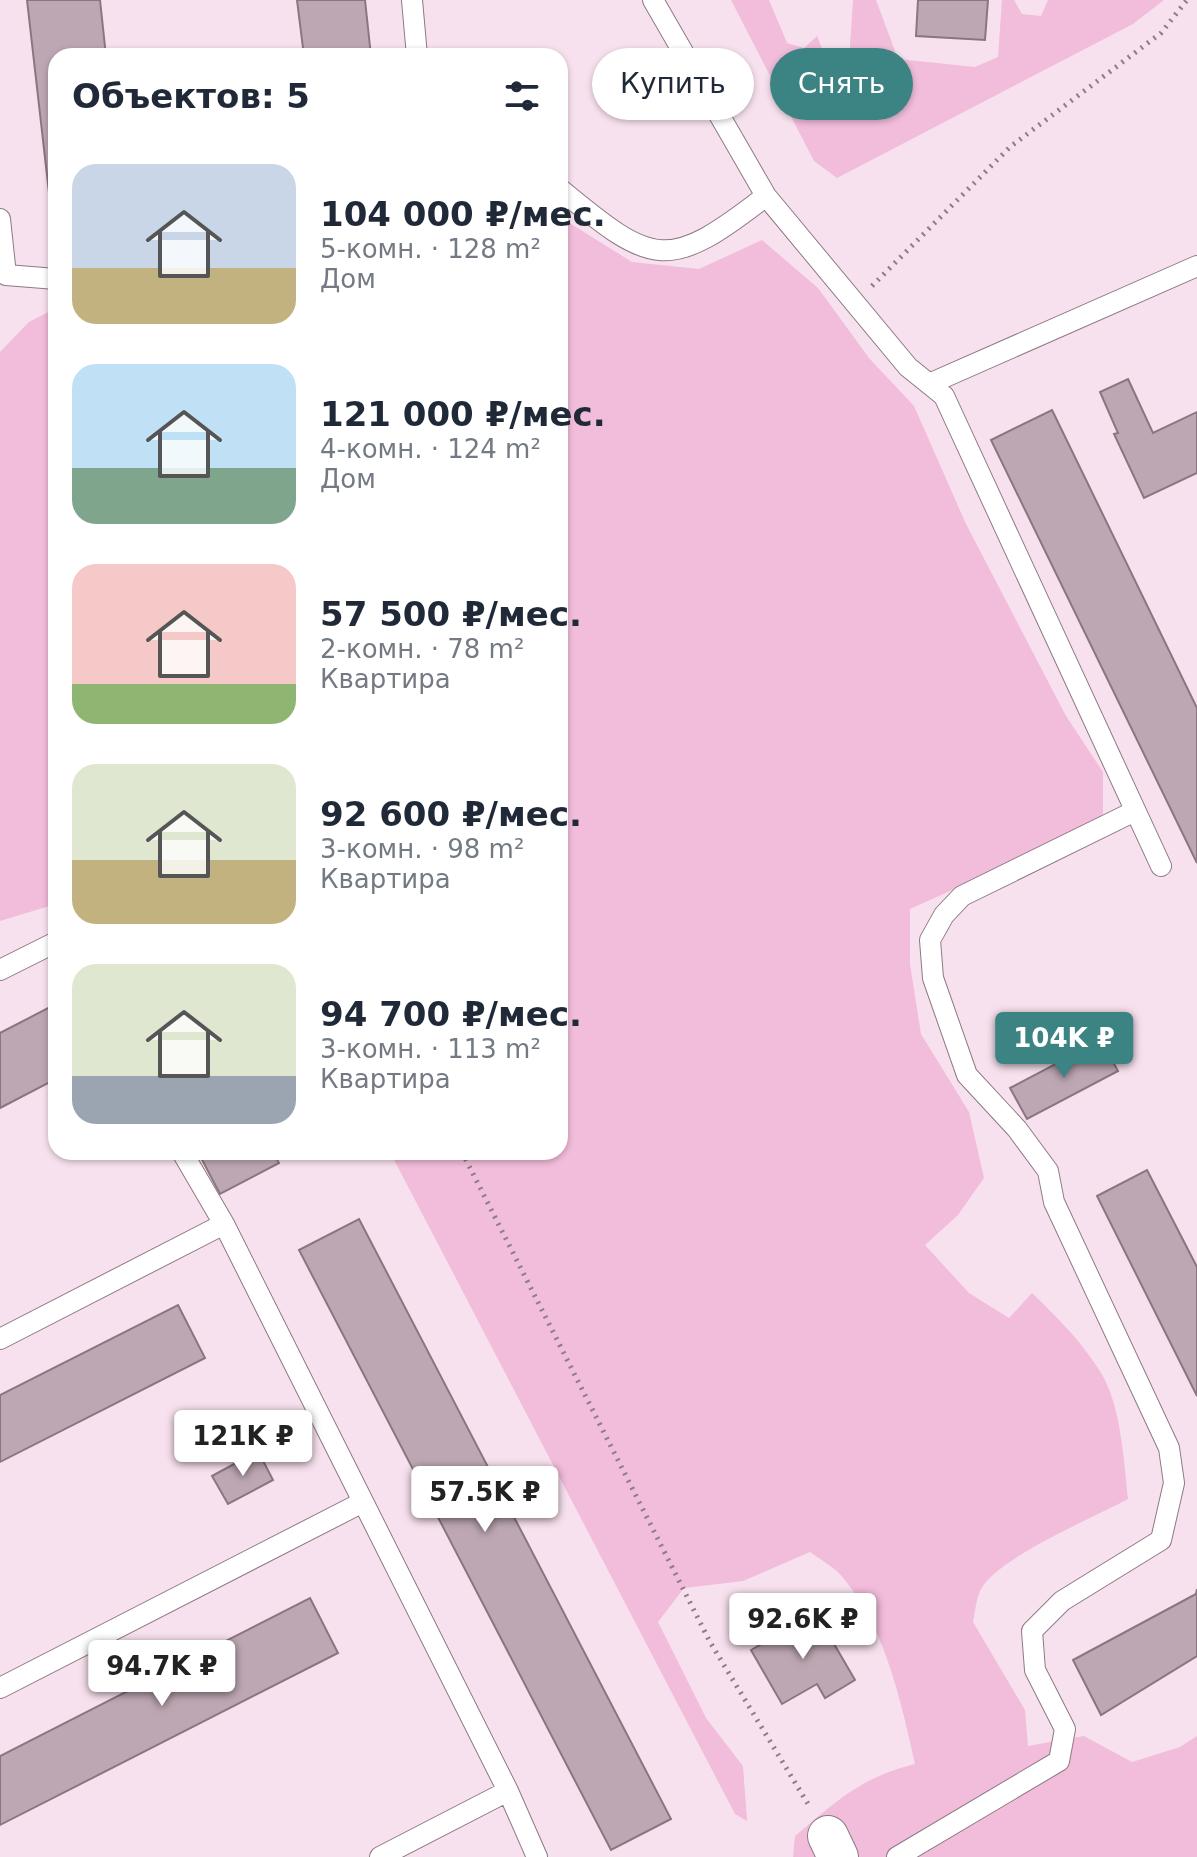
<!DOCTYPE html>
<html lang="ru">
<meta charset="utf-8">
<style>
:root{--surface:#fff;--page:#f2f2f3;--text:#1f2937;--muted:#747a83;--accent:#3c8483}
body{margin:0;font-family:"DejaVu Sans",sans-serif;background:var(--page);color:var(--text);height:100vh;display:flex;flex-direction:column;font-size:30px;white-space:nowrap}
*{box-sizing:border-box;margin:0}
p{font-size:26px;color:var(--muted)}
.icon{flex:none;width:44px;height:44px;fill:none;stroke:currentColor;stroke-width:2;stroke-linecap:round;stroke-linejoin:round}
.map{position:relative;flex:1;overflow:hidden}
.drawer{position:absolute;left:48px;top:48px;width:520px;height:1112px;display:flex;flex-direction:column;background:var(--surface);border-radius:24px;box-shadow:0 2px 6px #0004}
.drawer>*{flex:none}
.hud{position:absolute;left:592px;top:48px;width:484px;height:72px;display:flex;gap:16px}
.price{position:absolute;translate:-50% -68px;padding:0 18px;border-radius:8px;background:#fff;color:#222;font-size:26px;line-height:52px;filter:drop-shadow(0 2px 4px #0008)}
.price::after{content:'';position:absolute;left:50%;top:48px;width:24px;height:18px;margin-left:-12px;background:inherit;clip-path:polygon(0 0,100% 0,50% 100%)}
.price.active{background:var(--accent);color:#fff}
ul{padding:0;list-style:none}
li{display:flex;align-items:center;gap:24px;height:200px;padding:0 24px}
li span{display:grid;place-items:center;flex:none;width:224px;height:160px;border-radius:24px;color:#555}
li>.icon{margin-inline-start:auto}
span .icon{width:96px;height:96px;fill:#fffc;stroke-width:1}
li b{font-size:34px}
h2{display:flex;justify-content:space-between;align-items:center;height:96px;padding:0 24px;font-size:34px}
.chip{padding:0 28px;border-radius:36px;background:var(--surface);box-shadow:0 2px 6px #0004;font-size:28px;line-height:72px}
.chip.active{background:var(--accent);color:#fff}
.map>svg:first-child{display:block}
.green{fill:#f2bcdb}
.building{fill:#bda7b3;stroke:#8a7681;stroke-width:2}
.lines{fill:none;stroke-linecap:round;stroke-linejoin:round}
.service-casing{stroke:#8d7984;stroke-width:22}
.minor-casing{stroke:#8d7984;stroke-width:42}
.path{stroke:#8c7d86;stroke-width:5;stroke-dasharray:2 6;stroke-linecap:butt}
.service{stroke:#fff;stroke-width:20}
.minor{stroke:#fff;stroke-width:40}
</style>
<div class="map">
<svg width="1197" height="1857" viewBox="0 0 1197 1857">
<rect width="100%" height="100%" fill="#f8e1ee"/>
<!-- green -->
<path class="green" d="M731,0H769L787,43L804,48L817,36L838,87L855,83L850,46L853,0H876L898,59L975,67L998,57L1002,0H1014L1022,14L1041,16L1048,0H1164L1133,24L837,178L814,161Z
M560,217L632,262L699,269L762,240L818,288L869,358L914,406L966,524L1066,716L1103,772V831L1025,857L910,909V964L921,1034L969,1112L984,1178L958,1215L925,1245L969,1293L1009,1318L1032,1293C1057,1317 1083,1343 1101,1373C1121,1405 1124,1462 1128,1499C1095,1517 994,1559 980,1591C976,1600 975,1612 973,1622L1025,1710L1028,1746L1084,1736L1132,1762L1180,1747L1197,1736V1857H793L795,1836C838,1800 860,1778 915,1764C901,1702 886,1630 844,1579C836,1568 821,1560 810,1552L743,1581L684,1588L658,1622L706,1718L743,1766L747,1821L735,1814L390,1152H560Z
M56,308V904L0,921V352L29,322Z"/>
<!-- building -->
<path class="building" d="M27,0H100L106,56H56V254Z
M297,0H365L371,56H304Z
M918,0H988L985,40L916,36Z
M1128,379L1153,433L1197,412V473L1144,498L1114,434L1118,433L1100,392Z
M1052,410L1197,708V863L991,440Z
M56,1004V1079L0,1108V1033Z
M1101,1040L1118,1071L1027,1119L1010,1088Z
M198,1152H273L279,1163L220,1194Z
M1147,1170L1197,1267V1396L1097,1196Z
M359,1219L671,1819L611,1850L299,1250Z
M178,1305L205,1358L0,1462V1395Z
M258,1451L273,1480L228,1504L212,1476Z
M1197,1589V1656L1101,1715L1073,1660L1196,1594Z
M310,1598L338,1653L0,1825V1756Z
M816,1613L855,1680L825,1698L817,1684L782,1704L751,1650Z"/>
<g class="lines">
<defs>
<path id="service" d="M412,0L417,56
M653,0L766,196L908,367L944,396L1161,866
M560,189C654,267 668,272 766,196
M0,219L6,275L56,279
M929,384L1197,266
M0,970L56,942
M182,1152L224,1224L508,1791L537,1857
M0,1339L224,1224
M0,1688L363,1502
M380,1857L508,1791
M897,1857L1059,1761L1065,1729L1035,1670L1032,1631L1062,1601L1161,1540L1174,1483L1169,1448L1054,1202L1048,1171L1017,1129L967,1075L933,978L930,940L944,915L962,896L1135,811"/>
<path id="minor" d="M828,1836L838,1857"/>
</defs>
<!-- service casing -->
<use href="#service" class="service-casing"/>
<!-- minor casing -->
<use href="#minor" class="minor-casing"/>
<!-- path -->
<path class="path" d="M872,286L1010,147L1161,33L1187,0
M462,1152L710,1642L808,1804"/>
<!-- service -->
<use href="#service" class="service"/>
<!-- minor -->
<use href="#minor" class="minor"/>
</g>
</svg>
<b class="price active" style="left:1064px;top:1080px">104K ₽</b>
<b class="price" style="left:243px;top:1478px">121K ₽</b>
<b class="price" style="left:485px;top:1534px">57.5K ₽</b>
<b class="price" style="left:803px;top:1661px">92.6K ₽</b>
<b class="price" style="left:162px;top:1708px">94.7K ₽</b>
<div class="hud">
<a class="chip">Купить</a>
<a class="chip active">Снять</a>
</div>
<section class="drawer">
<h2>Объектов: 5<svg class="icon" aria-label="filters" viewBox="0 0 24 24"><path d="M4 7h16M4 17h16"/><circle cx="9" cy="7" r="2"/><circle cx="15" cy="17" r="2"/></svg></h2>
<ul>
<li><span style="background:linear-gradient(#c9d6e8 65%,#c2b280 0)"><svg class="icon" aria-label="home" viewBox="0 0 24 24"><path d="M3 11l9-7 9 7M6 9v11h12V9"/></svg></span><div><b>104 000 ₽/мес.</b><p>5-комн. · 128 m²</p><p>Дом</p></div></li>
<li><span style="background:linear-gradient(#bfe0f5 65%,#7fa58c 0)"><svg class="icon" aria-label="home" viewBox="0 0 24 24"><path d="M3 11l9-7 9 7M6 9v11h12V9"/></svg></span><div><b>121 000 ₽/мес.</b><p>4-комн. · 124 m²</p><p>Дом</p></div></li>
<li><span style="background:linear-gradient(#f6c9c9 75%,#8fb573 0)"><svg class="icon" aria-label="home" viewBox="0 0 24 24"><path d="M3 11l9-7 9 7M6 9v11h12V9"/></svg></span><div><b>57 500 ₽/мес.</b><p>2-комн. · 78 m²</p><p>Квартира</p></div></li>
<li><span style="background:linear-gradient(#dfe7d0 60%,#c2b280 0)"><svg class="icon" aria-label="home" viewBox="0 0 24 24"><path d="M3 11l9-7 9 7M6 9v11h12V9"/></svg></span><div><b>92 600 ₽/мес.</b><p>3-комн. · 98 m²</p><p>Квартира</p></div></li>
<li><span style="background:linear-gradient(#dfe7d0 70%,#9aa5b1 0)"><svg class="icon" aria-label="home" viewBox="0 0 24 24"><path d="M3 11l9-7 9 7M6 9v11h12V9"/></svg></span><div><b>94 700 ₽/мес.</b><p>3-комн. · 113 m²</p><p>Квартира</p></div></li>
</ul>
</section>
</div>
